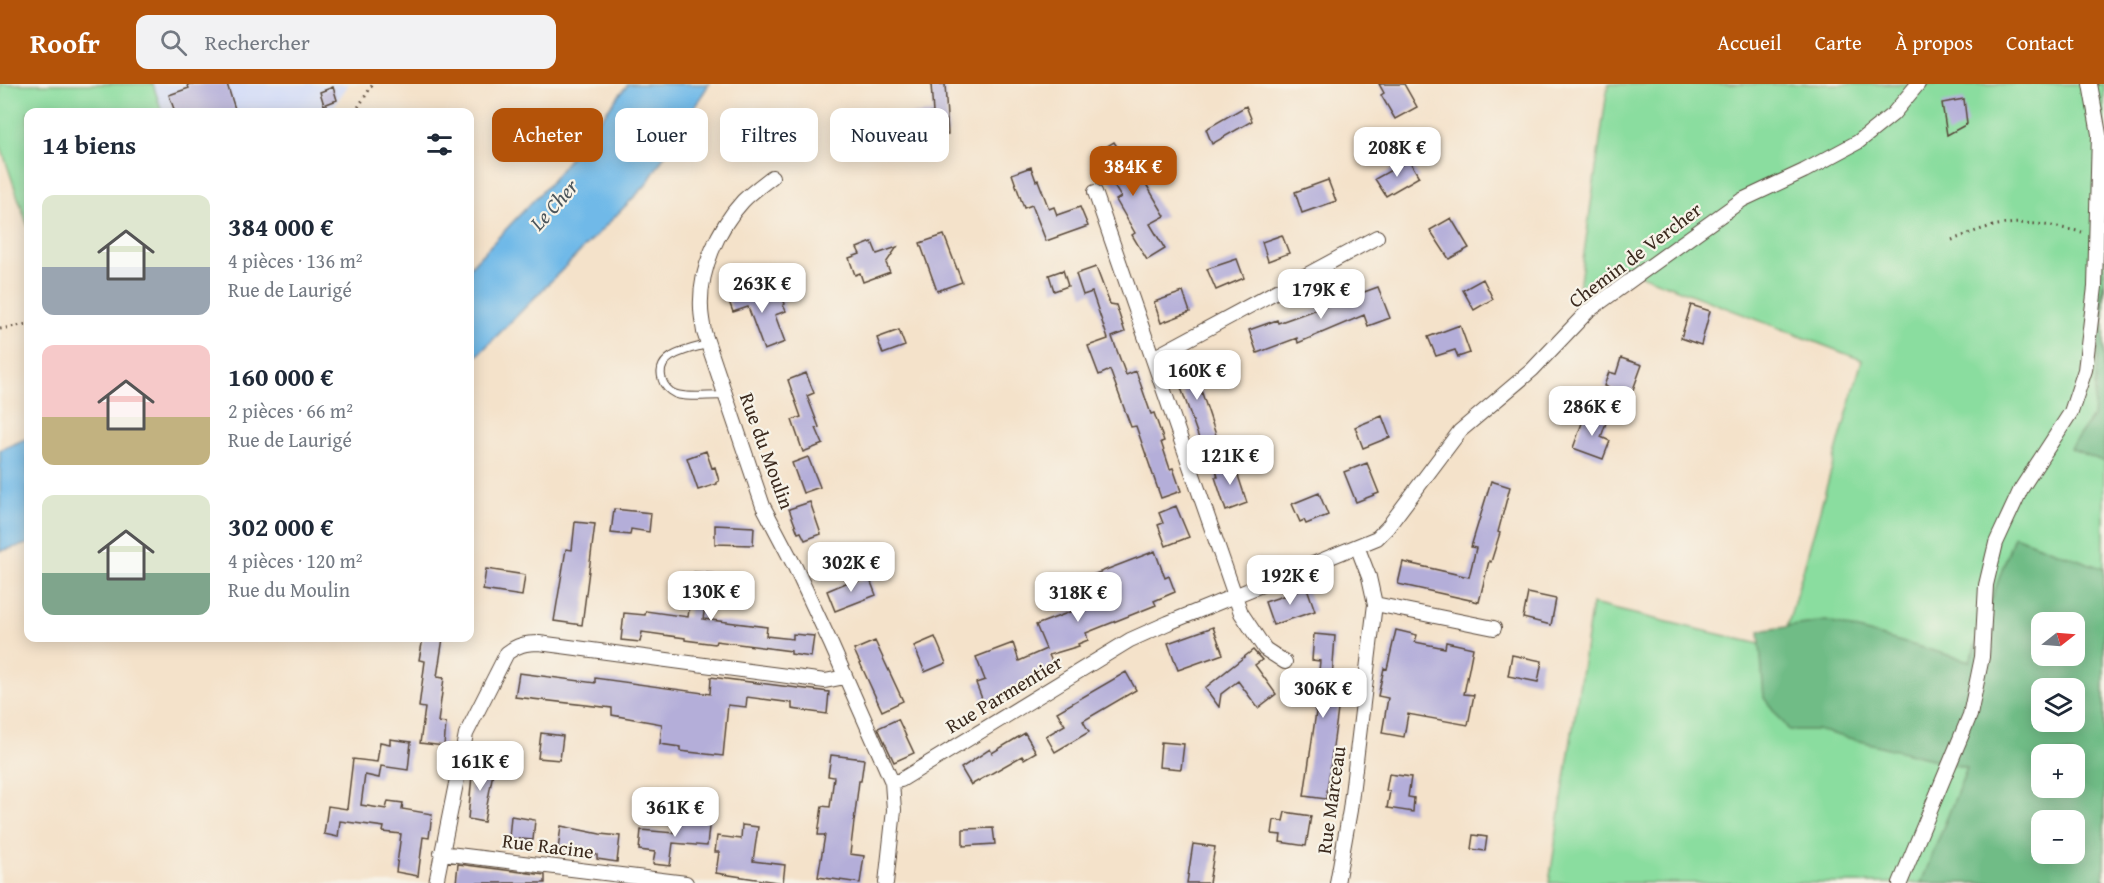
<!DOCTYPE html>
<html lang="fr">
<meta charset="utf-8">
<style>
:root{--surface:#fff;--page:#f2f2f3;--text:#1f2937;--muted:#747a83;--accent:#b45309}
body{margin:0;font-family:"Gentium Book Plus",serif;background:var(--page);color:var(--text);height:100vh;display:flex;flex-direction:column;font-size:22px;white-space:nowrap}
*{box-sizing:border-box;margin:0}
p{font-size:20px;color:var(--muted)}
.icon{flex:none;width:33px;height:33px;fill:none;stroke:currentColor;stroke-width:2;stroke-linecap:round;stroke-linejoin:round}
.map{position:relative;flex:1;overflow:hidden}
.panel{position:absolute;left:24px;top:24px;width:450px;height:534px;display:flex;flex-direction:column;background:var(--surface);border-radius:12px;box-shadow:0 3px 15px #0003}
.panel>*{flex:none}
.banner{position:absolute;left:492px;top:24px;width:570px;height:54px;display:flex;gap:12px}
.needle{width:39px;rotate:73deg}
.tools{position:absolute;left:2031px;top:528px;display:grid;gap:12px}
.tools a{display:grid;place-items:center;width:54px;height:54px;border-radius:12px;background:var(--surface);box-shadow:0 3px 15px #0003;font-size:30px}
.price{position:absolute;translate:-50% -51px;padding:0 14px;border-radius:12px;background:#fff;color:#222;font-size:20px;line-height:39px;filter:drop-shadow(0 2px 3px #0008)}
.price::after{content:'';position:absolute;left:50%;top:36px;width:18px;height:14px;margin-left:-9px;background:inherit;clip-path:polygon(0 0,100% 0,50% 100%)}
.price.current{background:var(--accent);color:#fff}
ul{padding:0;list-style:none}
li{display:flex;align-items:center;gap:18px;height:150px;padding:0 18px}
li span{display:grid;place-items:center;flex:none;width:168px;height:120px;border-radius:12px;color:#555}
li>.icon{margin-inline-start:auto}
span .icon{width:72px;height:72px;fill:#fffc;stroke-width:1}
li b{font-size:26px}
h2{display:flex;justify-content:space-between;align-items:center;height:72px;padding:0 18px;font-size:26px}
.pill{padding:0 21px;border-radius:12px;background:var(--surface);box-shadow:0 3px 15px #0003;font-size:21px;line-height:54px}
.pill.current{background:var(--accent);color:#fff}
header{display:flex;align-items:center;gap:36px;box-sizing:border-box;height:84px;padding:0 30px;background:var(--accent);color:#fff}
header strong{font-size:28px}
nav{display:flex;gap:33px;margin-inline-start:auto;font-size:21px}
.search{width:420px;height:54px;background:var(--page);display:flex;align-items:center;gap:15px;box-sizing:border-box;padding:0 21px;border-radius:12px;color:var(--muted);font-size:22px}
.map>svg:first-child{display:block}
.built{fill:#d0daf9}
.green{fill:#8add9f;stroke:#62845e;stroke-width:1.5;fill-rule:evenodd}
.forest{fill:#6fbc86;stroke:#557352;stroke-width:1.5;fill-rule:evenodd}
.water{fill:#70b9e8;stroke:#567283;stroke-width:1.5}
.building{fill:#b4aed9}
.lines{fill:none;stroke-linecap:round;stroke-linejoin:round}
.service-casing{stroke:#574638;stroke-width:9}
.minor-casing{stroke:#574638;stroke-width:16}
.path{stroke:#574638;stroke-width:3;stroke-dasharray:1.5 4.5;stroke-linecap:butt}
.service{stroke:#fff;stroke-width:7}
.minor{stroke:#fff;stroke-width:14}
.labels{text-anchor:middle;stroke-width:4.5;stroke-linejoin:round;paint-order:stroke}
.street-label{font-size:20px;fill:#3b2a1e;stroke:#f7f3e8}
.water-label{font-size:21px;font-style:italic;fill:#4b555b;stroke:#f7f3e8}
</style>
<header>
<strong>Roofr</strong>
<div class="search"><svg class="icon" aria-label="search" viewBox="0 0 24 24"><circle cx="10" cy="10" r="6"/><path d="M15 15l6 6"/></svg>Rechercher</div>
<nav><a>Accueil</a><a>Carte</a><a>À propos</a><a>Contact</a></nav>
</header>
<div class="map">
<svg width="2104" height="799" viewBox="0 0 2104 799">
<rect width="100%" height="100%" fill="#f7f3e8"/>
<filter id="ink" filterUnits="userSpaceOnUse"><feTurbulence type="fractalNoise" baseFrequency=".0167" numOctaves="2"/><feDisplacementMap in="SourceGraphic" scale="12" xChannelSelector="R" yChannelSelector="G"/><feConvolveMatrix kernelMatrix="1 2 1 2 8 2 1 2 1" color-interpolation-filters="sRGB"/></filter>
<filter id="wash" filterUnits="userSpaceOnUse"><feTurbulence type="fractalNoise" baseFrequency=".008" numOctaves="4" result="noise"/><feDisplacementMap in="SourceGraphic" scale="24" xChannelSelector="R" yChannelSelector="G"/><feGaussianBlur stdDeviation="1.35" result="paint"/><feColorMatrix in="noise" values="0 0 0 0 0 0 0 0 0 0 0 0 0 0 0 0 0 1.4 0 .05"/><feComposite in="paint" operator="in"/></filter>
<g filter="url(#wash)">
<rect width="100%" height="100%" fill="#f4e2ca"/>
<!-- built -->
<path class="built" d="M153,0H349L330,28H162Z"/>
<!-- green -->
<path class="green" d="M0,0H153L162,28H28V143L0,60Z
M1608,0H2104V799H1549L1592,520L1781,565L1862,276L1615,181L1578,212ZM2042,538H2074V572H2042ZM2042,604H2074V638H2042ZM2042,670H2074V704H2042ZM2042,736H2074V770H2042Z"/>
<!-- forest -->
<path class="forest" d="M2104,186V378L2070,364L2093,332Z
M2014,452L2104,485V799H1921L1967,684L1817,646H1789L1764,614L1759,547L1826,537L1970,577ZM2042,538H2074V572H2042ZM2042,604H2074V638H2042ZM2042,670H2074V704H2042ZM2042,736H2074V770H2042Z"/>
<!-- water -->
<path class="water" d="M628,0H709L646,101L478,271L470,276V183L550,99Z
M28,354V460L0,467V366Z"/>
<g id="blocks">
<!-- building -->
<path class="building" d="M187,0H227L236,28H175L169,11L189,4Z
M931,0H945L948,50L863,52L861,35L933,29Z
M1379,0H1404L1417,23L1395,35L1381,11L1384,9Z
M333,3L337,16L324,21L320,8Z
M1964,15L1967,40L1947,51L1942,19Z
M1246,22L1252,37L1212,60L1206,45Z
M1114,58L1121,69L1129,64L1149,97L1146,100L1165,132L1150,140L1165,165L1147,176L1132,151L1135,149L1116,116L1121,113L1094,70Z
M1409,76L1419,93L1386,112L1375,95Z
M1031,83L1036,97L1038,96L1049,125L1054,123L1057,131L1080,123L1088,142L1046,157L1032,121L1024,124L1012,90Z
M1328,96L1336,117L1302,129L1295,108Z
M1451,134L1469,164L1449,175L1430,146Z
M944,151L962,198L937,207L920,159Z
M1282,151L1289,169L1268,177L1262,158Z
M872,158L877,170L897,163L886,179L890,188L863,198L860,189L855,191L849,174L860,170L857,164Z
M1237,175L1244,194L1216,206L1207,185Z
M1096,183L1110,220L1116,221L1125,248L1112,253L1126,291L1136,287L1151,330L1154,329L1164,357L1161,358L1170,385L1173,384L1181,407L1161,414L1136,342L1131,343L1110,286L1099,291L1088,262L1108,255L1092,208L1083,211L1076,190Z
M1063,186L1068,202L1054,207L1049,191Z
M1483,195L1493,215L1474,226L1463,206Z
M755,202L760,214L780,207L785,220L783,221L786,227L775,231L785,258L764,266L748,223L733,228L727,212Z
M1378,203L1390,234L1368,242L1364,231L1298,259L1297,254L1257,269L1249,246L1277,236L1278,239Z
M1183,208L1190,228L1161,239L1154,218Z
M1691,221L1710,227L1701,261L1681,254Z
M1460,241L1470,269L1458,273L1455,266L1436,272L1428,253Z
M899,246L905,262L883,270L877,254Z
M1621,274L1642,281L1631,311L1604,302L1609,288L1616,290Z
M1200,276L1206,295L1198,297L1218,357L1202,363L1174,284Z
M806,289L814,309L807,312L819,343L816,344L823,360L803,368L792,336L801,333L788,296Z
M1586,328L1607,336L1601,353L1610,357L1603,375L1573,364Z
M1382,332L1390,353L1363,364L1355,343Z
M706,367L712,384L715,383L719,397L717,398V400L698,406L687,374Z
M808,373L820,403L803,409L792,379Z
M1233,376L1247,419L1226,427L1215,393H1218L1215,382Z
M1367,379L1379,409L1356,418L1344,388Z
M1491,397L1510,403L1498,448L1500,449L1491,478L1489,477L1479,518L1398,500L1403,478L1469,493L1476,464L1471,463Z
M1319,409L1328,431L1306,440L1304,436L1300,438L1292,420Z
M810,418L821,450L805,456L801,448L798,449L789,425Z
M1176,422L1189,453L1166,462L1158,441L1163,439L1159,429Z
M614,425L651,429L649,448L631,445L630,451L611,449Z
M575,438L595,440L582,541L554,537L566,465L572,466Z
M715,441L754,443L753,461L715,460Z
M1155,467L1165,494L1169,492L1175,508L1154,517L1156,521L1086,549L1088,556L1078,560L1079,562L1049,571L1056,586L1002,607L1004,611L984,620L976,599L985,596L976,573L1013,559L1019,577L1046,565L1036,541L1099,517L1090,492Z
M486,485L525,491L522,512L483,506Z
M694,488L742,492L739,508L708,505L703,535L767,543L766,552L793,555V550L814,552L811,573L791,570V567L716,557L715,560L685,556V554L642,548L640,558L621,556L624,529L645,531L646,527L688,533Z
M869,493L876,511L835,527L827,507L853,496L854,499Z
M1307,504L1315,527L1273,541L1265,518Z
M1528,509L1556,515L1551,541L1523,534Z
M1213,543L1223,570L1178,586L1168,559Z
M1396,546L1417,551L1415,558L1445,564L1446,558L1473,564L1464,610L1474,611L1468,641L1408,630L1404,653L1382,649L1388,614L1378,612L1384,584L1387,585Z
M1314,550L1335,552L1332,595L1342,596L1326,715L1304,712L1316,628L1315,627L1320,577L1312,576Z
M935,553L946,579L925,588L914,562Z
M423,554H443L437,593L444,594L438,638L446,639L444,662L420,659L425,624L419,623L425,577L419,576Z
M875,557L903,617L882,627L854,566Z
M1253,566L1262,576L1255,581L1276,610L1258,624L1238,597L1221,610L1219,623L1205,604Z
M1512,571L1542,577L1538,598L1508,592Z
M1126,588L1136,606L1083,637L1089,648L1055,668L1046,652L1065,641L1057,628Z
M519,589L595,599V594L710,610L711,593L829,608L827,630L792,625V619L747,613L746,623L728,621L723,672L680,667V663L660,660L662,640L612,631V624L515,613Z
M898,635L914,669L894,678L878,644Z
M541,649L563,652L560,676L538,674Z
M1025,649L1036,668L1024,675L1022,672L971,701L961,684L990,665L992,669Z
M390,655L411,658L408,686L381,682L379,694L365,691L361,721L386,725L388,717L403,719L402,725L432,730L429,754L423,753L418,792L396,788L401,750L383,748L384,743L340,737L338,753L324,750L328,722L347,725L353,675L377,678L380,658L390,660Z
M1161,658L1184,660L1181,685L1159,683Z
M831,671L864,675L861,697H859L850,770L864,772L860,799L818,793L825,751H818L822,722L830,723L834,693L828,692Z
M473,680L494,683L484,738L468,735Z
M1389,690L1411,693L1408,713L1414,714L1413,728L1387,724L1390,707H1386Z
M1285,728L1311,732L1306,762L1280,758L1281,751L1272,750L1274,736L1283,737Z
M693,731L710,733L707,762L673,759L670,782L653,780L655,768L639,766L641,746L674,749L675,736L692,737Z
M511,732L535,736L533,756L509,754Z
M742,741L758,743L753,777L785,781L783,799L716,789L719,768H715L717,752L741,755Z
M561,742L600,750L620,752L617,778L597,775V771L558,766Z
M993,744L995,760L963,762V745Z
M1473,751L1487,753L1485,767L1471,765Z
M1193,760L1215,763L1209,799H1187Z
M458,780L545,791V799H456Z"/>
</g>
</g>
<g filter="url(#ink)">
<use href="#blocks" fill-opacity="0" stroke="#574638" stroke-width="1.5"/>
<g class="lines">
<defs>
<path id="service" d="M709,260C690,265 650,271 664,300C667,305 673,310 679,311C693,314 711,311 726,312"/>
<path id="minor" d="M772,93C763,100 752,108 743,117C718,144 699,187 701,224C701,232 703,240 704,248L763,422L795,483L831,560L892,698L894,726L886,799
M1095,108L1241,529L1265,565L1285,578
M1153,274L1377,153
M1375,520L1494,544
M892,698L901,696L1130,556L1168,539L1377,454L1387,444L1460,347L1532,286L1588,227L1742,116L1804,87L1858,58L1893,30L1918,0
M441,769L686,799
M436,799L466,650L507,569C517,561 526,559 539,559L825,597L845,593
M1337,799L1350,726L1375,520L1369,493L1357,462
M1900,799L1970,631L1982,573L1986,501L1996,459L2021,405L2071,328L2085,286L2095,203L2099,50L2090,0"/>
</defs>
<!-- service casing -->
<use href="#service" class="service-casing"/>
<!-- minor casing -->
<use href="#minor" class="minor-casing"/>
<!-- path -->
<path class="path" d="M355,28L373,0
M1952,156C1969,150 1988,141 2007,140C2032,137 2057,143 2082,148
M0,245L28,240"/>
<!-- service -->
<use href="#service" class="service"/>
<!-- minor -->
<use href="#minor" class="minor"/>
</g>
</g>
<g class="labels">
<!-- street labels -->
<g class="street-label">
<text transform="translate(1635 171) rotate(-37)" y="7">Chemin de Vercher</text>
<text transform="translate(767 367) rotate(70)" y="7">Rue du Moulin</text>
<text transform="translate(1004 610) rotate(-31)" y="7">Rue Parmentier</text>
<text transform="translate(1331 716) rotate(-82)" y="7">Rue Marceau</text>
<text transform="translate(548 762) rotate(7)" y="7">Rue Racine</text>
</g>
<!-- water labels -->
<g class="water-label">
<text transform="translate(554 121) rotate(-48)" y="7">Le Cher</text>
</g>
</g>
</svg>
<div class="tools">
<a><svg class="needle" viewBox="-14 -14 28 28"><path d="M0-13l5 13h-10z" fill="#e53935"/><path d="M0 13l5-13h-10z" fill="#747a83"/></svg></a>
<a><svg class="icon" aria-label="layers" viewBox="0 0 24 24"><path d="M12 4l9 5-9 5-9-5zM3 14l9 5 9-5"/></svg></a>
<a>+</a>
<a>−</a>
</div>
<b class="price" style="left:1397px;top:94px">208K €</b>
<b class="price current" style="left:1133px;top:113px">384K €</b>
<b class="price" style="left:762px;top:230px">263K €</b>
<b class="price" style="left:1321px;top:236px">179K €</b>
<b class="price" style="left:1197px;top:317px">160K €</b>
<b class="price" style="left:1592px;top:353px">286K €</b>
<b class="price" style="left:1230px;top:402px">121K €</b>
<b class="price" style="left:851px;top:509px">302K €</b>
<b class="price" style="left:1290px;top:522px">192K €</b>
<b class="price" style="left:711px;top:538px">130K €</b>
<b class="price" style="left:1078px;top:539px">318K €</b>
<b class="price" style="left:1323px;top:635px">306K €</b>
<b class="price" style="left:480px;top:708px">161K €</b>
<b class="price" style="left:675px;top:754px">361K €</b>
<div class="banner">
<a class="pill current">Acheter</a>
<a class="pill">Louer</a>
<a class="pill">Filtres</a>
<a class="pill">Nouveau</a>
</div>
<section class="panel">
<h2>14 biens<svg class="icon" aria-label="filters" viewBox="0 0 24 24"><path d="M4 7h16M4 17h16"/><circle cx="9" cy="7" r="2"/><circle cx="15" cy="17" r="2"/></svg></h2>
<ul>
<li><span style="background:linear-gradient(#dfe7d0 60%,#9aa5b1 0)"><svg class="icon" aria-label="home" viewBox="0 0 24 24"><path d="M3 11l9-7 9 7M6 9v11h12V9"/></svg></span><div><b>384 000 €</b><p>4 pièces · 136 m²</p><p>Rue de Laurigé</p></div></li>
<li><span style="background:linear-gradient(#f6c9c9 60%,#c2b280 0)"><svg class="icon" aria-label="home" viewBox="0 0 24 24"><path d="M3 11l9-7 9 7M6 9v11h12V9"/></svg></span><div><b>160 000 €</b><p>2 pièces · 66 m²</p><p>Rue de Laurigé</p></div></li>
<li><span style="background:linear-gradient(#dfe7d0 65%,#7fa58c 0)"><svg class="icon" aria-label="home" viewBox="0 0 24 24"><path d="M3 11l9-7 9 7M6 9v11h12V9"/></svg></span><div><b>302 000 €</b><p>4 pièces · 120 m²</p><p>Rue du Moulin</p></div></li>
</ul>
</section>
</div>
